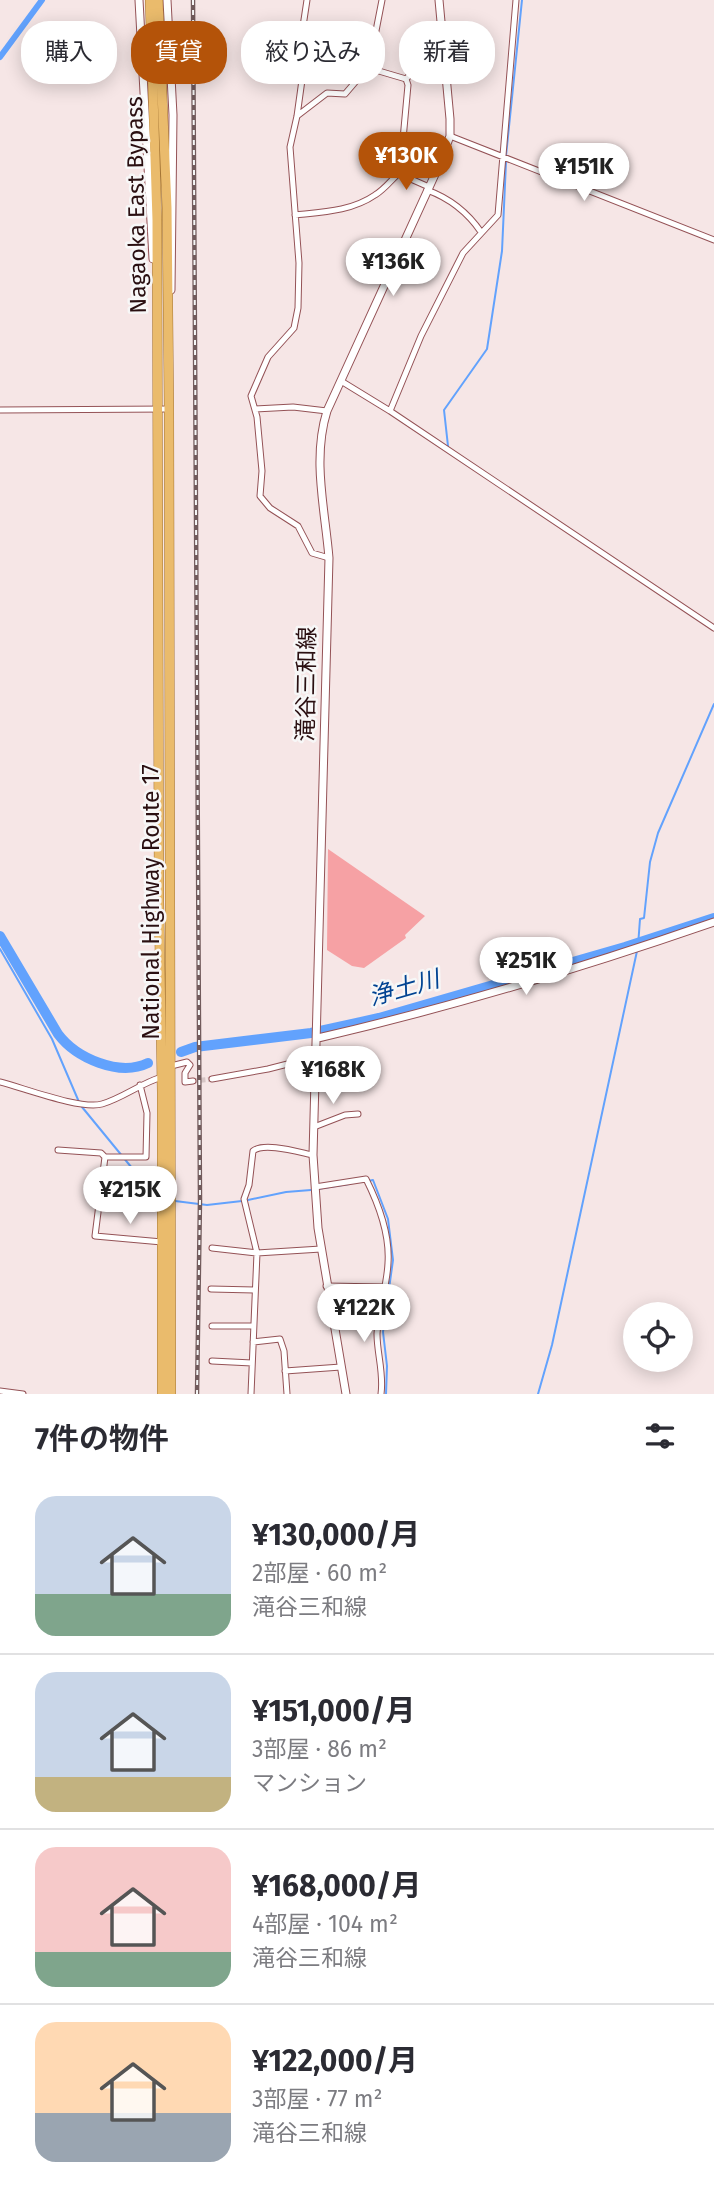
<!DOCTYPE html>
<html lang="ja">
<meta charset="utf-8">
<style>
:root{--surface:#fff;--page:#f2f2f3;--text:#2b2b33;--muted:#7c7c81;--line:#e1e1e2;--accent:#b45309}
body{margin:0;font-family:"Fira Sans","Noto Sans JP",sans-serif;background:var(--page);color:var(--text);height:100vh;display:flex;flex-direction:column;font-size:26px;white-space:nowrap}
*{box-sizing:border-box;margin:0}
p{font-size:23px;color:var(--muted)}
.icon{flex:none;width:38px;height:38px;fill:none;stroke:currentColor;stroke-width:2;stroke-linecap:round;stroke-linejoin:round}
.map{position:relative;height:1394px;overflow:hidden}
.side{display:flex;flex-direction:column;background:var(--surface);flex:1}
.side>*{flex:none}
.top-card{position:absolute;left:21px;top:21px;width:672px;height:63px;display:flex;gap:14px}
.buttons{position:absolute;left:623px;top:1302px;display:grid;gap:14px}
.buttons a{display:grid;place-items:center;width:70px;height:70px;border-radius:50%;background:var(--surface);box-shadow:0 4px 18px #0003;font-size:35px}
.price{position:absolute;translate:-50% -60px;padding:0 16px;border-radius:24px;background:#fff;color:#222;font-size:23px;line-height:46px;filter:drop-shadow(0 2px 4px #0008)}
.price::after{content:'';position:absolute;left:50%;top:42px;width:21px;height:16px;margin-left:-10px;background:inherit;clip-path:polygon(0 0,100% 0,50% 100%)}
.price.current{background:var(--accent);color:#fff}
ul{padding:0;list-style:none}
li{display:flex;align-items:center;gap:21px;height:175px;padding:0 35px}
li+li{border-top:2px solid var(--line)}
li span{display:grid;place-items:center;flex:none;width:196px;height:140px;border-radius:21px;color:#555}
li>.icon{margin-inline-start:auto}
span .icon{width:84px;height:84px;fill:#fffc;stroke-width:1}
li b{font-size:30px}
h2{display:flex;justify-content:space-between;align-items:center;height:84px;padding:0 35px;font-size:30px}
.tag{padding:0 24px;border-radius:28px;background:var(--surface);box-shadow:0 4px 18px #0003;font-size:24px;line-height:63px}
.tag.current{background:var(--accent);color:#fff}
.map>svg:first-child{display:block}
.green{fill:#f6a1a4}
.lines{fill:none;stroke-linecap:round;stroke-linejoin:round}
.stream{stroke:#62a2fd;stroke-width:2}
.canal{stroke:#62a2fd;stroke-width:6}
.river{stroke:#62a2fd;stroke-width:10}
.minor-tunnel{stroke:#d7c6c6;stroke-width:5;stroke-dasharray:5 2.5;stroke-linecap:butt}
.minor-casing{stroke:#945256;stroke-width:7}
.secondary-casing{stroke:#945256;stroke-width:9}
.trunk-casing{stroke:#a47434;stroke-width:10}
.minor{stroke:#fff;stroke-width:5}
.secondary{stroke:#fff;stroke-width:7}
.trunk{stroke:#eabb6c;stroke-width:9}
.rail-casing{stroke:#725b5c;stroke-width:4.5}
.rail{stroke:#f7f7f7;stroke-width:2;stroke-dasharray:5;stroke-linecap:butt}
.labels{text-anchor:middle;stroke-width:5;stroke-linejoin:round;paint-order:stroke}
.street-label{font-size:23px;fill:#2a0f11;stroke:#f7f7f7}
.water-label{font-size:24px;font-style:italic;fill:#004392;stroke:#f7f7f7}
</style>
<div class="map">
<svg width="714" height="1394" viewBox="0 0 714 1394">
<rect width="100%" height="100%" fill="#f6e6e6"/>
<!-- green -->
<path class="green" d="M328,849L425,916L405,935L406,938L364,968L352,966L327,950Z"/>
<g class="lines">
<!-- stream -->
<path class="stream" d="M506,156L522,0
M448,446L444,410L487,349L502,251L506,162
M638,946L640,919L644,918L650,862L658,833L714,704
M0,949L52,1039L79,1102
M82,1107L150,1190L151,1198L159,1199
M368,1181L373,1180L388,1219L393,1260L383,1332L387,1366L386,1394
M317,1189L349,1184
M248,1200L286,1192L311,1190
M175,1201L207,1205L242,1201
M538,1394L552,1345L637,951"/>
<!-- canal -->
<path class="canal" d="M0,57L42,0"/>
<!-- river -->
<path class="river" d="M0,936L58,1034C76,1058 119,1077 148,1063
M181,1052L195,1047L311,1033L379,1018L625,947L714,918"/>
<!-- minor-tunnel -->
<path class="minor-tunnel" d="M193,1081L212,1079"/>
<defs>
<path id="minor" d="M307,0L302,33V80L297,116L290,147L299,263L298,308L294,328L268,357L251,396L257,417L262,471L260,496L270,508L298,526L312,553L329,558
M406,79L422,62L445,65
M297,116L327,93L345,94L357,80L372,69
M450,136L714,240
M400,172L404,176L429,187
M427,190C449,198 468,213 481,232
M295,215C323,212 352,211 375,195C385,189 392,179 400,172L408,85L406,79L372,69L374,41L382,0
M341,381L390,411L714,628
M255,409L293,407L327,411
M0,410L169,409
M390,411L421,336L463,253L498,215L516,0
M171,1066L187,1062L190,1065L185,1073V1082L193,1081
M212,1079L268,1069L315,1057
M0,1082C24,1088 81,1110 102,1104C123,1098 141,1083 162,1077
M314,1127L345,1115L358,1114
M58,1150L101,1153L105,1157L95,1236L162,1242
M105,1157H146L147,1113L140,1085
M315,1187L366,1179C379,1205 390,1234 388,1263C387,1287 378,1310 377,1334C377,1354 384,1373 381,1394
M212,1248L257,1253L321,1249
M326,1286L384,1287
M211,1289L254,1290
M212,1326H253
M253,1342L280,1339L284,1351L287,1394
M212,1361L252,1363
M285,1371L341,1367
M0,1391L23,1394
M251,1394L257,1253L244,1199L249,1185L253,1151C264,1142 298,1152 313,1155"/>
<path id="secondary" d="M139,0L153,259
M167,0L173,115L171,290
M318,1038C452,1007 584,967 714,922
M346,1394L318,1228L313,1155L329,558C325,509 312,459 327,411L437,170L450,136V119L439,0"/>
<path id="trunk" d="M150,0L157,220L159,901L162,1092V1394
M158,0L167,208L169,409L171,1394"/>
</defs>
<!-- minor casing -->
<use href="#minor" class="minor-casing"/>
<!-- secondary casing -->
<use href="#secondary" class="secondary-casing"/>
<!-- trunk casing -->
<use href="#trunk" class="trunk-casing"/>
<!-- minor -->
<use href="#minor" class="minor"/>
<!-- secondary -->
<use href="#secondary" class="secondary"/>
<!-- trunk -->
<use href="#trunk" class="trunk"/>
<defs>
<path id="rail" d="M193,0L200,1200L197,1394"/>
</defs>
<!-- rail casing -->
<use href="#rail" class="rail-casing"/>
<!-- rail -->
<use href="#rail" class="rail"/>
</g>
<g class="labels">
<!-- street labels -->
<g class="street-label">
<text transform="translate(136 205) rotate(-91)" y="8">Nagaoka East Bypass</text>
<text transform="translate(306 684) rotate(-89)" y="8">滝谷三和線</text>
<text transform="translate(151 902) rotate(-90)" y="8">National Highway Route 17</text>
</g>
<!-- water labels -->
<g class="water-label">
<text transform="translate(404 988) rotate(-16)" y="8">浄土川</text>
</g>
</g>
</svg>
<div class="buttons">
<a><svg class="icon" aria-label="locate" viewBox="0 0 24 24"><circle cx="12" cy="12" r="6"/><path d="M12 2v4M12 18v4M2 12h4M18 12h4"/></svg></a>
</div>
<b class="price current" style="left:406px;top:192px">¥130K</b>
<b class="price" style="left:584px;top:203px">¥151K</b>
<b class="price" style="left:393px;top:298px">¥136K</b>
<b class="price" style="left:526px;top:997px">¥251K</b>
<b class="price" style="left:333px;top:1106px">¥168K</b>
<b class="price" style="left:130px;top:1226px">¥215K</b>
<b class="price" style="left:364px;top:1344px">¥122K</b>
<div class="top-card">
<a class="tag">購入</a>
<a class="tag current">賃貸</a>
<a class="tag">絞り込み</a>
<a class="tag">新着</a>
</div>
</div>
<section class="side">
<h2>7件の物件<svg class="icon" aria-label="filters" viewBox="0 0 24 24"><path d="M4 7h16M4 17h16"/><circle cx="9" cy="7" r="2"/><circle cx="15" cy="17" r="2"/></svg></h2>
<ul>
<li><span style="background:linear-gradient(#c9d6e8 70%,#7fa58c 0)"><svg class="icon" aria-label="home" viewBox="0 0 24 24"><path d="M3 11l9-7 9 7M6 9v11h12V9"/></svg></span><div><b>¥130,000/月</b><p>2部屋 · 60 m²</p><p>滝谷三和線</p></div></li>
<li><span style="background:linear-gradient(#c9d6e8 75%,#c2b280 0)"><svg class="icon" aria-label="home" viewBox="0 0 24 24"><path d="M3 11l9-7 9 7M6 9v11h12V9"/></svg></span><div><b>¥151,000/月</b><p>3部屋 · 86 m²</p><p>マンション</p></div></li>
<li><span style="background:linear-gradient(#f6c9c9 75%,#7fa58c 0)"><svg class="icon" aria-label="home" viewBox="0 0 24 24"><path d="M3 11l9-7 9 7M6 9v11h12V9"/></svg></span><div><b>¥168,000/月</b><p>4部屋 · 104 m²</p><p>滝谷三和線</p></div></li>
<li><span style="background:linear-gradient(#ffd9b3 65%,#9aa5b1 0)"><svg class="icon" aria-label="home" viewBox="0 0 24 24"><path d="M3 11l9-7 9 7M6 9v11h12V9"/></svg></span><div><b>¥122,000/月</b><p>3部屋 · 77 m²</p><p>滝谷三和線</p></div></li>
</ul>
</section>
